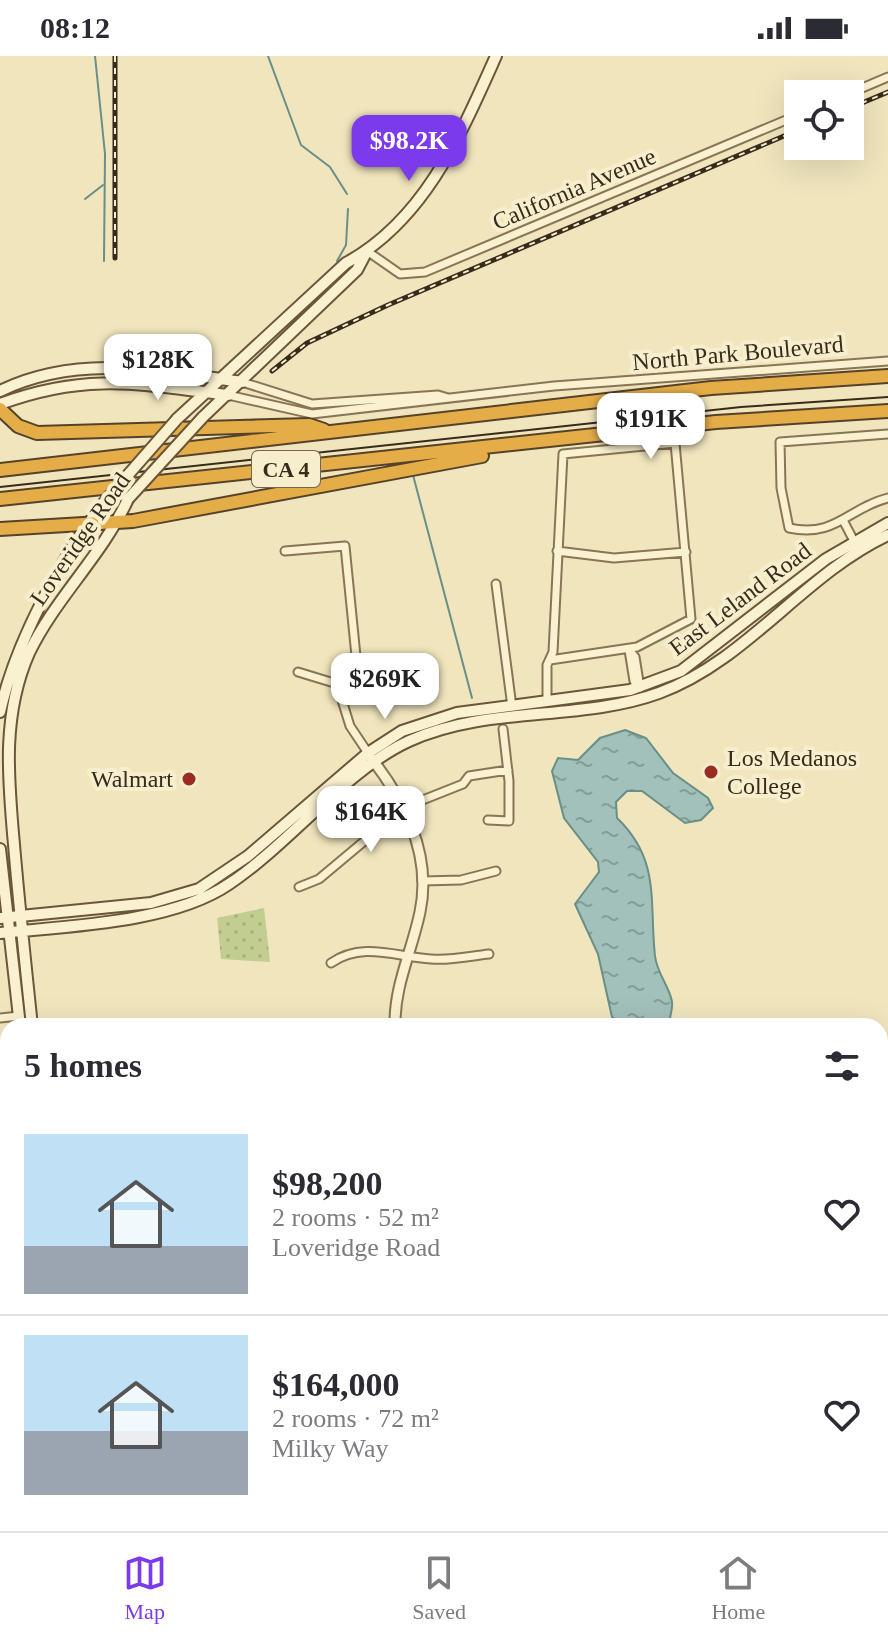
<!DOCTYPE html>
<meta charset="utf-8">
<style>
:root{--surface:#fff;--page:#f7f7f7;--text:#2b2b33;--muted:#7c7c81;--line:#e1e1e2;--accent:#7c3aed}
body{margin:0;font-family:"Times New Roman",serif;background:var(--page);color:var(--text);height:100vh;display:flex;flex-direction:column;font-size:30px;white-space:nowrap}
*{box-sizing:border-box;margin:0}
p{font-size:26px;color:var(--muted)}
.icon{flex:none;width:44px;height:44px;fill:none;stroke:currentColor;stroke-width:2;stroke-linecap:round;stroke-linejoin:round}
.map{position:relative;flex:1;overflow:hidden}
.sheet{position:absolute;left:0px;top:962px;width:888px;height:514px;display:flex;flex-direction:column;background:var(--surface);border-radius:24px 24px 0 0;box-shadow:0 8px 32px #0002}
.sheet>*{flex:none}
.buttons{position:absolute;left:784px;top:24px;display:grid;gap:16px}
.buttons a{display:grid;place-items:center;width:80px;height:80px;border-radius:0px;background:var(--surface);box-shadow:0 8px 32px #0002;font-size:40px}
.price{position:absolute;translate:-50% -68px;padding:0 18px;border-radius:16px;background:#fff;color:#222;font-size:26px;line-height:52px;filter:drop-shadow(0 2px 4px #0008)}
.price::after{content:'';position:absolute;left:50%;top:48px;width:24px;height:18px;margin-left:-12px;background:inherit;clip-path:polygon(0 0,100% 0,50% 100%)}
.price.on{background:var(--accent);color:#fff}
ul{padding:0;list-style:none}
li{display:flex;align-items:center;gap:24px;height:200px;padding:0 24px}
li+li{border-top:2px solid var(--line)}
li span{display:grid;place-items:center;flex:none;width:224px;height:160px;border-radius:0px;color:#555}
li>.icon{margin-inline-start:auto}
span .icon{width:96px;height:96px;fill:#fffc;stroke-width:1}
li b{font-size:34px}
h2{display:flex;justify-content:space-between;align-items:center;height:96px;padding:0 24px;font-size:34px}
.status{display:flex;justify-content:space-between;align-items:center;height:56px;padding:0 40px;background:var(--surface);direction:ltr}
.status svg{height:22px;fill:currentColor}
.tab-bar{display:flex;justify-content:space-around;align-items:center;height:112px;border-top:2px solid var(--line);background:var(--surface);font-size:22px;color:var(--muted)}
.tab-bar a{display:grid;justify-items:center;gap:4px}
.tab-bar .on{color:var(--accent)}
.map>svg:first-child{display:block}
.grass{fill:url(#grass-dots)}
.water{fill:url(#water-ripples);stroke:#688f88;stroke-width:2}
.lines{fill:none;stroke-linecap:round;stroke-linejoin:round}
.stream{stroke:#688f88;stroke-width:2}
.minor-casing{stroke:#887555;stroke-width:11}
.tertiary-casing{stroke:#887555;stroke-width:13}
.secondary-casing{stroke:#6a5639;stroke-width:14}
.motorway-casing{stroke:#55422a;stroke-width:16}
.minor{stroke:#faf1d0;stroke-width:7}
.tertiary{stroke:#faf1d0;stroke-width:9}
.secondary{stroke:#faf1d0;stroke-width:10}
.motorway{stroke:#e5ad48;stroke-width:12}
.tram{stroke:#372b1b;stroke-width:2}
.rail-casing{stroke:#372b1b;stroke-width:5}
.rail{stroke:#f7eecd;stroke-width:2;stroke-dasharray:6;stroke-linecap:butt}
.secondary-bridge-casing{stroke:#6a5639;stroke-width:14;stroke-linecap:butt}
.secondary-bridge{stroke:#faf1d0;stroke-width:10}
.poi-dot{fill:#9a2c23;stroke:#f7eecd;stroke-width:3}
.labels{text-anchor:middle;stroke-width:8;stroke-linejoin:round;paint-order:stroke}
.shield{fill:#f7eecd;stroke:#716650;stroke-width:2}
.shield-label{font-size:22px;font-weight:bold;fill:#372b1b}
.street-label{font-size:24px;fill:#372b1b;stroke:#f7eecd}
.poi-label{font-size:24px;fill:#372b1b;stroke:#f7eecd;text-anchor:start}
</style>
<div class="status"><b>08:12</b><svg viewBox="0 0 49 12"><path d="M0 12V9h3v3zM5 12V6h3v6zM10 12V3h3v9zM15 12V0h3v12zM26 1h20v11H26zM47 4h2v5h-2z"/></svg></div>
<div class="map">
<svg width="888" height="1475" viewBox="0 0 888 1475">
<defs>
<pattern id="grass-dots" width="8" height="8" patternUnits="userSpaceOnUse" patternTransform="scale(2)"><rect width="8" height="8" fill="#c2ce91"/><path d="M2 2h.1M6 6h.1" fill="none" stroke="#a7b17c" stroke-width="1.8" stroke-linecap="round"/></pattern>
<pattern id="water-ripples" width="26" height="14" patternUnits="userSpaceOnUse" patternTransform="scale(2)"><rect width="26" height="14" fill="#a1c1ba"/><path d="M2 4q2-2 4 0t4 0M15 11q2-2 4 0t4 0" fill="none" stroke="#849d96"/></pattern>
</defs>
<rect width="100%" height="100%" fill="#f0e5bd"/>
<!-- grass -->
<path class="grass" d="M264,852L270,906L221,903L217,862Z"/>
<!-- water -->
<path class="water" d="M625,674L646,682L673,717L708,742L713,752L701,764L685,767L642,735H627L616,746L617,762C661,804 649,846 655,900C657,918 670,931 672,946C673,953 669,962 669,970H627L612,961L598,898L575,848L599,816L598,806L564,762L552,715L558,702L578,704L600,682Z"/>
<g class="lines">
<!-- stream -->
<path class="stream" d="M95,0L105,98L104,205
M268,0L301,89L330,111L347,138
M85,143L103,129
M337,205L346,189L348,153
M413,419L472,642"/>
<defs>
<path id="minor" d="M848,38L888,21
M367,195L400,218L425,216L798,59
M242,326L312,348L438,339L448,342
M228,339L312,358L554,330L888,305
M888,378L780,386L781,432L789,472C836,482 848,452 888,442
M844,466L856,489
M285,495L345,490L356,600L341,641L350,670L368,697
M557,495L614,502L686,496
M496,528L512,651
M298,616L344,630
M639,631L634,625L629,594L635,601L640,632
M547,645V609L553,596L563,398L675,387L691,563L637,591L550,604
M488,764L509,765V725L503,673
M422,825L461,824L496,815
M299,831L319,823L405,751L463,728L469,720L508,714
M331,907C363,885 396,901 431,903C450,905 470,900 489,898
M0,962L19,960
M0,1060L8,1062
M880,1137H888
M880,1210L888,1209
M880,1297L888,1301
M880,1333L888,1317
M880,1452L888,1445
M357,1468L358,1475
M529,1468L530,1475
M602,1468V1475
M146,1475L149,1468
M296,1475L299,1468
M747,1475L754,1468
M857,1475L864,1468"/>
<path id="tertiary" d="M372,703C406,747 432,799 420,856C412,895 394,930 395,970
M0,1453L8,1452"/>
<path id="secondary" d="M0,335C78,297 161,315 242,326
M0,348C87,316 140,328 228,339
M203,361L357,214L367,195
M177,363L346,207C425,164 461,78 496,0
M0,656C15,588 62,499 106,444
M0,793L20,970
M0,862L151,847L199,833L248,800L368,697L402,675L457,657L630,634L681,615L826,503L888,467
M0,877C68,870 172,867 229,828C288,789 347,713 409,685C488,649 579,666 659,637C747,605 804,518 888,479
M32,970C26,914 20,857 15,800C9,730 0,663 29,597C56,541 102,500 128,443
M73,1468L74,1475
M86,1468V1475"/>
<path id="motorway" d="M0,353L18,370L37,377L309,369L324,374
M0,414L711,332L888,320
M0,443L716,366L888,355
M0,473L133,465L482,400"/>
</defs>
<!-- minor casing -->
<use href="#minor" class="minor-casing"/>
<!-- tertiary casing -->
<use href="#tertiary" class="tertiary-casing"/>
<!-- secondary casing -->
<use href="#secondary" class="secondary-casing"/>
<!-- motorway casing -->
<use href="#motorway" class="motorway-casing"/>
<!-- minor -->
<use href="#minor" class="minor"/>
<!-- tertiary -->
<use href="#tertiary" class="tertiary"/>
<!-- secondary -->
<use href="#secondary" class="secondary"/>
<!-- motorway -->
<use href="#motorway" class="motorway"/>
<!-- tram -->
<path class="tram" d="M0,431L741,351L888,341"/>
<defs>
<path id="rail" d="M115,0V202
M850,52L888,36
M272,315L307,287L388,249L798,74"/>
</defs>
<!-- rail casing -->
<use href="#rail" class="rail-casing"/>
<!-- rail -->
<use href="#rail" class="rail"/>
<defs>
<path id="secondary-bridge" d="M128,443L203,361
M106,444L177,363"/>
</defs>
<!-- secondary-bridge casing -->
<use href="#secondary-bridge" class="secondary-bridge-casing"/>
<!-- secondary-bridge -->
<use href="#secondary-bridge" class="secondary-bridge"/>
</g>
<!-- markers -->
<g class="poi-dot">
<circle cx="711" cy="716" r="8"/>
<circle cx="189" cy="723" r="8"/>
</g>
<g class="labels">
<!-- shield labels -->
<rect class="shield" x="252" y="395" width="68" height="36" rx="6"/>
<g class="shield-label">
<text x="286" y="421">CA 4</text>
</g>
<!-- street labels -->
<g class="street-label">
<text transform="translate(574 133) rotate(-23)" y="8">California Avenue</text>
<text transform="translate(738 297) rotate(-5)" y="8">North Park Boulevard</text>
<text transform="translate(80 483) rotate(-55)" y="8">Loveridge Road</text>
<text transform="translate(740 543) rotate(-37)" y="8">East Leland Road</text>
</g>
<!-- poi labels -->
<g class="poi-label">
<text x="727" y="710">Los Medanos<tspan x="727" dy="28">College</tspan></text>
<text x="173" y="731" text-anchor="end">Walmart</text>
</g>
</g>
</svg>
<div class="buttons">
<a><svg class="icon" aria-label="locate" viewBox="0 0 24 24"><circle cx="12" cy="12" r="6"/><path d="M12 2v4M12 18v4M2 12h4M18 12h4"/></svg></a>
</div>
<b class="price on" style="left:409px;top:127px">$98.2K</b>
<b class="price" style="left:158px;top:346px">$128K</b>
<b class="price" style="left:651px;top:405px">$191K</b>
<b class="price" style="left:385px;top:665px">$269K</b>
<b class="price" style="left:371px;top:798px">$164K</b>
<section class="sheet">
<h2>5 homes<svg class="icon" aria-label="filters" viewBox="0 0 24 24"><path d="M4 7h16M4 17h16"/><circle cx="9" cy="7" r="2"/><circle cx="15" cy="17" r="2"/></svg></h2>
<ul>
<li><span style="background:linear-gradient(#bfe0f5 70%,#9aa5b1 0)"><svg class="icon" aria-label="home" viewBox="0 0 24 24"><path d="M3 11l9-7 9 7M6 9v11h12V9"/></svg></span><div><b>$98,200</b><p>2 rooms · 52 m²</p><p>Loveridge Road</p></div><svg class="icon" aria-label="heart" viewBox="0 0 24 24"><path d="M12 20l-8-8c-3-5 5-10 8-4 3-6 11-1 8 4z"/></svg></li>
<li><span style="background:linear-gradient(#bfe0f5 60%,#9aa5b1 0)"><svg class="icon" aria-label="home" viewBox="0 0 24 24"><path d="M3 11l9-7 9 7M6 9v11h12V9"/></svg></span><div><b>$164,000</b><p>2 rooms · 72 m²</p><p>Milky Way</p></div><svg class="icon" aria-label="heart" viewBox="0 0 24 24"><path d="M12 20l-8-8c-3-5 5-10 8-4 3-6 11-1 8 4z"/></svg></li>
</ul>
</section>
</div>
<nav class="tab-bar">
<a class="on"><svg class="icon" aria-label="map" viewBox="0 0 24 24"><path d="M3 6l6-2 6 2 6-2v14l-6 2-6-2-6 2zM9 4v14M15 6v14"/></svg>Map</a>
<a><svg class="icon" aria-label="saved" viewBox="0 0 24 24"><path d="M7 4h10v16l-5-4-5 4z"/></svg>Saved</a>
<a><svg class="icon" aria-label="home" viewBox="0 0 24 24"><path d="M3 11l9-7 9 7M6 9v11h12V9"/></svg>Home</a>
</nav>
